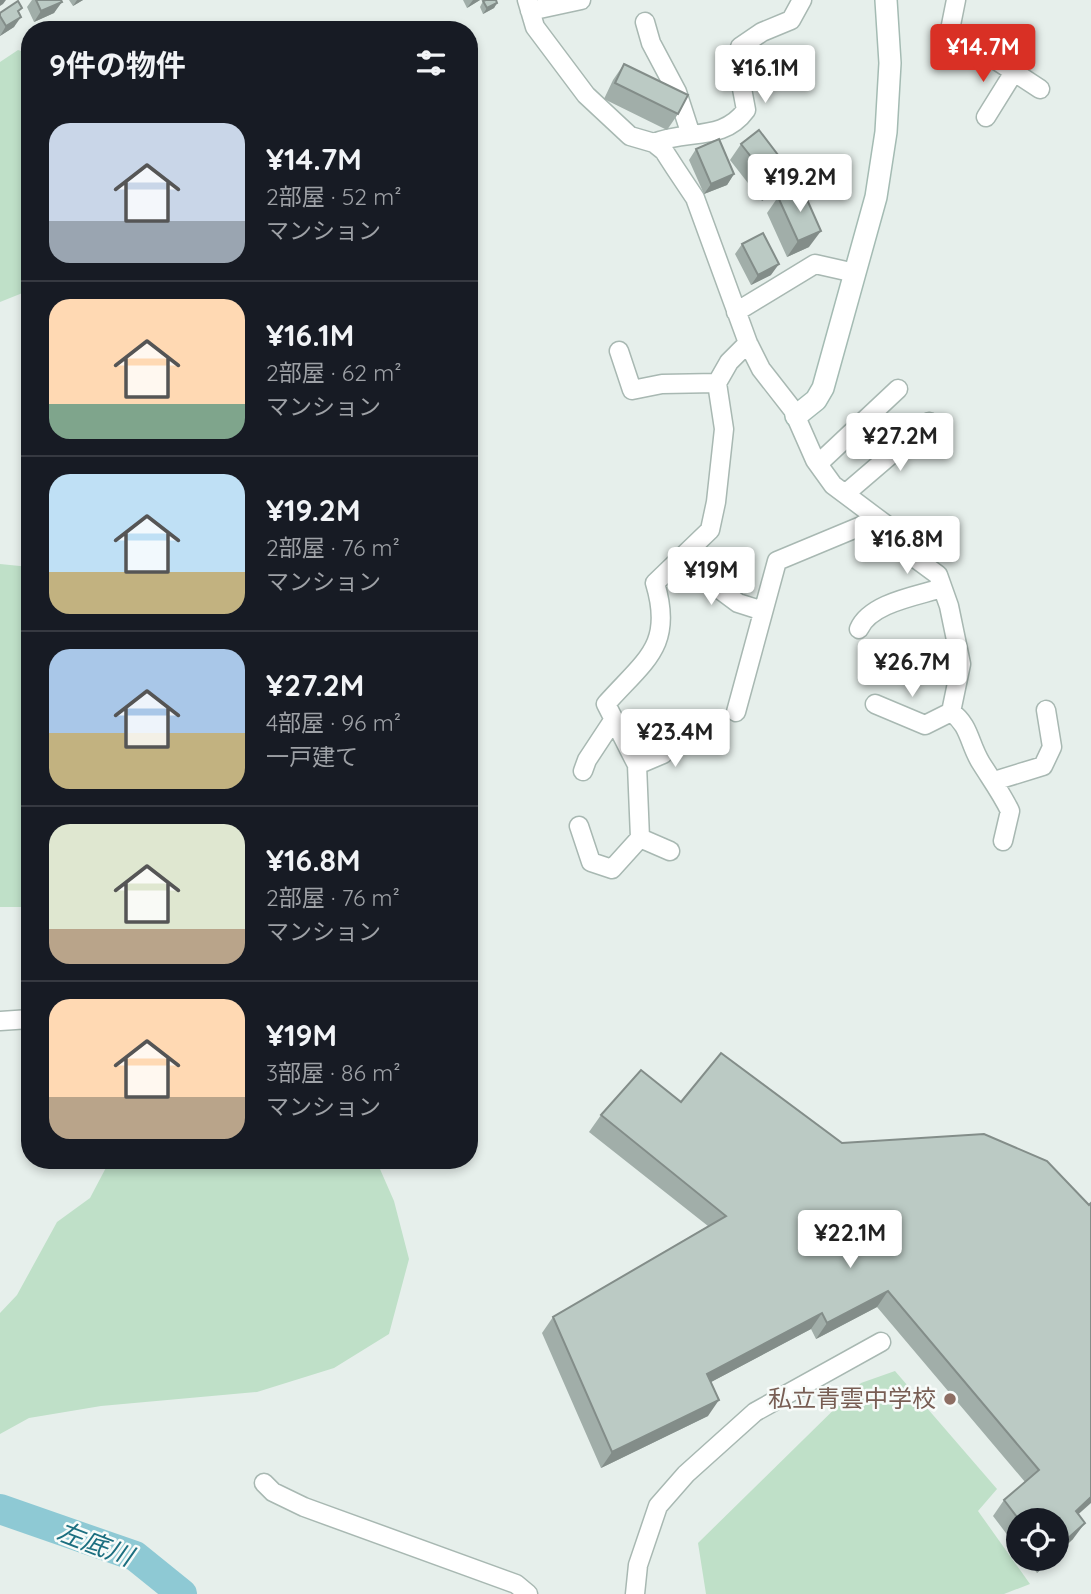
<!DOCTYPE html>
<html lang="ja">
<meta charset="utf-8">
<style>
:root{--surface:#171b24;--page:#242831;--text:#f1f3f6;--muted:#9ea1a6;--line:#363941;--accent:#d93025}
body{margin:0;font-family:Quicksand,"Noto Sans JP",sans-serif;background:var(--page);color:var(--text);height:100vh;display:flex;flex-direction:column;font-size:26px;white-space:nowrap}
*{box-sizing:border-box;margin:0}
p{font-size:23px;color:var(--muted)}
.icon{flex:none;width:38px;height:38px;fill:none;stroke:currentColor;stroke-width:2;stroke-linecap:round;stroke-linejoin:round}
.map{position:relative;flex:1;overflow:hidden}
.sheet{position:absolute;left:21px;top:21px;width:457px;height:1148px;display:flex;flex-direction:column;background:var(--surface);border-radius:28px;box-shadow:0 4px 10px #0003}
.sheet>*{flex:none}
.controls{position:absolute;left:1006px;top:1508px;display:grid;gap:14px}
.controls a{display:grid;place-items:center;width:63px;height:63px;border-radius:50%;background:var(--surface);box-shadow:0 4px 10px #0003;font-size:35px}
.price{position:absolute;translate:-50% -60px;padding:0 16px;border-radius:7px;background:#fff;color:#222;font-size:23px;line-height:46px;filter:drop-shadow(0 2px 4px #0008)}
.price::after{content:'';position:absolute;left:50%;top:42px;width:21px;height:16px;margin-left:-10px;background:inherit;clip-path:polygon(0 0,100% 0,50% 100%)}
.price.active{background:var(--accent);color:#fff}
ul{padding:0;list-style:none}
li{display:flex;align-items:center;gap:21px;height:175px;padding:0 28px}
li+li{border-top:2px solid var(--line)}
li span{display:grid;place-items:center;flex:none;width:196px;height:140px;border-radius:21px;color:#555}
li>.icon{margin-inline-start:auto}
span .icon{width:84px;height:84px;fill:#fffc;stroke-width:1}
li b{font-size:30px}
h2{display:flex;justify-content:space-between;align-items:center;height:84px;padding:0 28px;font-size:30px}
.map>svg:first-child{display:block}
.green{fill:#bfe0c8}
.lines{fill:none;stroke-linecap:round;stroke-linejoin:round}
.river{stroke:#8ec9d4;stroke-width:30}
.street-casing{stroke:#a8b8b2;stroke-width:21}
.secondary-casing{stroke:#a4bbb3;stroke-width:24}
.street{stroke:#fff;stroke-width:18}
.secondary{stroke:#fff;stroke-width:21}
.wall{fill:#a1aea9}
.shaded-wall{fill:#838d89}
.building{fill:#bbcac4;stroke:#838d89;stroke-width:2}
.education-dot{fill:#8d6e63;stroke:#f7fbf9;stroke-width:2.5}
.labels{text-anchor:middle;stroke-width:5;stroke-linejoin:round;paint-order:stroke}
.education-label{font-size:24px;fill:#785e54;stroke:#f7fbf9;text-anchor:end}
.water-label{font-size:26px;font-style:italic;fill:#1c6f80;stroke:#f7fbf9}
</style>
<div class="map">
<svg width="1091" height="1594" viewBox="0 0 1091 1594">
<rect width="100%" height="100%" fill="#e6efeb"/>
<!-- green -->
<path class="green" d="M18,50L30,54V290L0,302V62Z
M469,453L475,456L478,509L469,541Z
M0,564L30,567V907H0Z
M110,1160H376L394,1201L409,1259L389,1334L334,1368L257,1392L101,1406L29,1418L0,1434V1313L17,1295L57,1222L90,1198Z
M895,1371L997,1489L978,1511L1030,1584L1004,1594H706L698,1543L861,1383Z"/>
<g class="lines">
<!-- river -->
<path class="river" d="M0,1509L135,1556L182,1594"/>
<defs>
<path id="street" d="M527,0L535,27L586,95L630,136L654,143L664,151L675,168L695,198L748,343L761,369L793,410L815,460L833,485L885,524L904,550L938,575L949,606L961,664L951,712C970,725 969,744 981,763C991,779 1002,794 1010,811L1003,841
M530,11L581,0
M645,22L651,43L677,92L690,132
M950,30L1040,89
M945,55L956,0
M986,117L1014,72
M654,143C688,129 723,142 746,110L737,62L740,47L762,32L791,20L802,0
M736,312L815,264L855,273
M619,351L632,390L662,384L717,383
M818,464L898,389
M845,494L929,422
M680,560L738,603L763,611
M859,629C870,603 917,596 942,588
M875,704L925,725L951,712
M736,712L777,561L878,519
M637,765L663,754L678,731
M583,771L587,760L614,719
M994,781L1043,766L1052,747L1046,710
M579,826L591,862L612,869L640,838L637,765L606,704C645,660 674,646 655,583L710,530L716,502L724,429L717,383L729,362L748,343
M640,838L670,851
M0,1021L30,1019
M264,1483L273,1492L304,1507L516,1584L528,1594
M635,1594L638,1565L658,1506L686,1474L755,1412L881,1342"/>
<path id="secondary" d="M796,416L816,400L823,388L876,197L886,132L890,63L886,0"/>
</defs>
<!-- street casing -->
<use href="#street" class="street-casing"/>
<!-- secondary casing -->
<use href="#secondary" class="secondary-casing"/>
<!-- street -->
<use href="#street" class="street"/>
<!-- secondary -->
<use href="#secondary" class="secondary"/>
</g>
<!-- wall -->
<path class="wall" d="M32,0H61L54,13L34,22L27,7Z
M69,0H83L73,6Z
M463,0H480L467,8Z
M483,1L497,3L494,8L483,14L480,7Z
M0,13H19L14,27L0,36Z
M624,64L678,114L667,130L604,99L613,80Z
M741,144L791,172L780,188L762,201L730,160Z
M696,149L734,174L727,185L704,194L689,160Z
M778,197L809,247L787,257L767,213Z
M742,244L771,275L751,285L735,254Z
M721,1053L1078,1514L1073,1539L1057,1554V1521H1018V1549L993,1516L1004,1500L1025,1482L877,1307L816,1339L811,1329L711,1382L708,1416L601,1468L542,1333L553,1317L708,1226L589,1132L601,1115L681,1102Z
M1026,1559H1051L1037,1573Z"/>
<!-- shaded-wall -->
<path class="shaded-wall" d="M0,0H6L3,4L0,6Z
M77,0H83L73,6Z
M473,0H480L467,8Z
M62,2L54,13L34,22L41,11Z
M497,3L494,8L483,14L487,8Z
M21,17L14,27L0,36L6,26Z
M791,172L780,188L762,201L773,185Z
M734,174L727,185L704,194L711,184Z
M821,231L809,247L787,257L798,241Z
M779,264L771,275L751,285L758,275Z
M888,1291L877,1307L816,1339L827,1323Z
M822,1313L811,1329L696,1390L707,1374Z
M719,1400L708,1416L601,1468L612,1452Z
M1091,1497V1503L1064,1527L1076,1511Z
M1085,1523L1073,1539L1057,1554V1548Z
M1046,1559H1051L1037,1573Z"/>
<!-- building -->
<path class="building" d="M36,0H61L62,2L41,11Z
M486,0H496L497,3L487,8L483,1Z
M18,1L22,8L18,11L21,17L6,26L0,16V13Z
M624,64L688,95L678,114L615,83Z
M759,130L791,172L773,185L741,144Z
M719,139L734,174L711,184L696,149Z
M801,186L821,231L798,241L778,197Z
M763,233L779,264L758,275L742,244Z
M721,1053L842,1143L984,1134L1047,1161L1089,1205L1091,1203V1497L1076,1511L1085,1523L1057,1548V1521H1020L1004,1500L1039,1470L888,1291L827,1323L822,1313L707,1374L719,1400L612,1452L553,1317L726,1216L601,1115L641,1070L681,1102Z"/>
<!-- markers -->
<circle class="education-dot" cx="950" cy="1399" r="7"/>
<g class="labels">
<!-- education labels -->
<g class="education-label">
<text x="936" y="1407">私立青雲中学校</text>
</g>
<!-- water labels -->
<g class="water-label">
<text transform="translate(95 1544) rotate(21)" y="9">左底川</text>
</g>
</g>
</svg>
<div class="controls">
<a><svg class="icon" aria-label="locate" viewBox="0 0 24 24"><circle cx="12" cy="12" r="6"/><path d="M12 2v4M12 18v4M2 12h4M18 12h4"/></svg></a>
</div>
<b class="price active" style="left:983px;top:84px">¥14.7M</b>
<b class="price" style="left:765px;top:105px">¥16.1M</b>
<b class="price" style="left:800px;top:214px">¥19.2M</b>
<b class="price" style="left:900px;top:473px">¥27.2M</b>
<b class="price" style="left:907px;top:576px">¥16.8M</b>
<b class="price" style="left:711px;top:607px">¥19M</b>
<b class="price" style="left:912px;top:699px">¥26.7M</b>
<b class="price" style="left:675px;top:769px">¥23.4M</b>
<b class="price" style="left:850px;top:1270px">¥22.1M</b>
<section class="sheet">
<h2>9件の物件<svg class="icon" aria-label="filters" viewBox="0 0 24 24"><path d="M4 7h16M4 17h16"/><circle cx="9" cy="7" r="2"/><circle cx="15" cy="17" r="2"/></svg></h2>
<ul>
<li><span style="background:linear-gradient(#c9d6e8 70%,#9aa5b1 0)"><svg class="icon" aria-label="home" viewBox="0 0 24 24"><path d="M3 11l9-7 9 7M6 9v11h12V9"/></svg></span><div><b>¥14.7M</b><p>2部屋 · 52 m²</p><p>マンション</p></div></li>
<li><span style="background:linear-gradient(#ffd9b3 75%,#7fa58c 0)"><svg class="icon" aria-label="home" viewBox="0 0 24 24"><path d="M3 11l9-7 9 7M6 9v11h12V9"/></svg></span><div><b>¥16.1M</b><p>2部屋 · 62 m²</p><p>マンション</p></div></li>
<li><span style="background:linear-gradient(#bfe0f5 70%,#c2b280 0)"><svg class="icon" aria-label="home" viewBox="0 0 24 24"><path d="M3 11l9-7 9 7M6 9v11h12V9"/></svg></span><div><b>¥19.2M</b><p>2部屋 · 76 m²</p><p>マンション</p></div></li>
<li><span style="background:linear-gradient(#a9c7e8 60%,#c2b280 0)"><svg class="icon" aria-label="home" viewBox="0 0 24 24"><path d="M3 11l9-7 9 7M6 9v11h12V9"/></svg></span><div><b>¥27.2M</b><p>4部屋 · 96 m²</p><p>一戸建て</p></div></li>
<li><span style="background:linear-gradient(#dfe7d0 75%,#b9a48a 0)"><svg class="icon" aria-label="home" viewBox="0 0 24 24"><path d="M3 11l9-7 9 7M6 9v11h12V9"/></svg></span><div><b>¥16.8M</b><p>2部屋 · 76 m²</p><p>マンション</p></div></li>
<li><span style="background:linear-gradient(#ffd9b3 70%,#b9a48a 0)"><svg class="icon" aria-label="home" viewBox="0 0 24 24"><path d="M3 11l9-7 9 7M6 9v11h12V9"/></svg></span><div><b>¥19M</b><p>3部屋 · 86 m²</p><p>マンション</p></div></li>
</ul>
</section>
</div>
